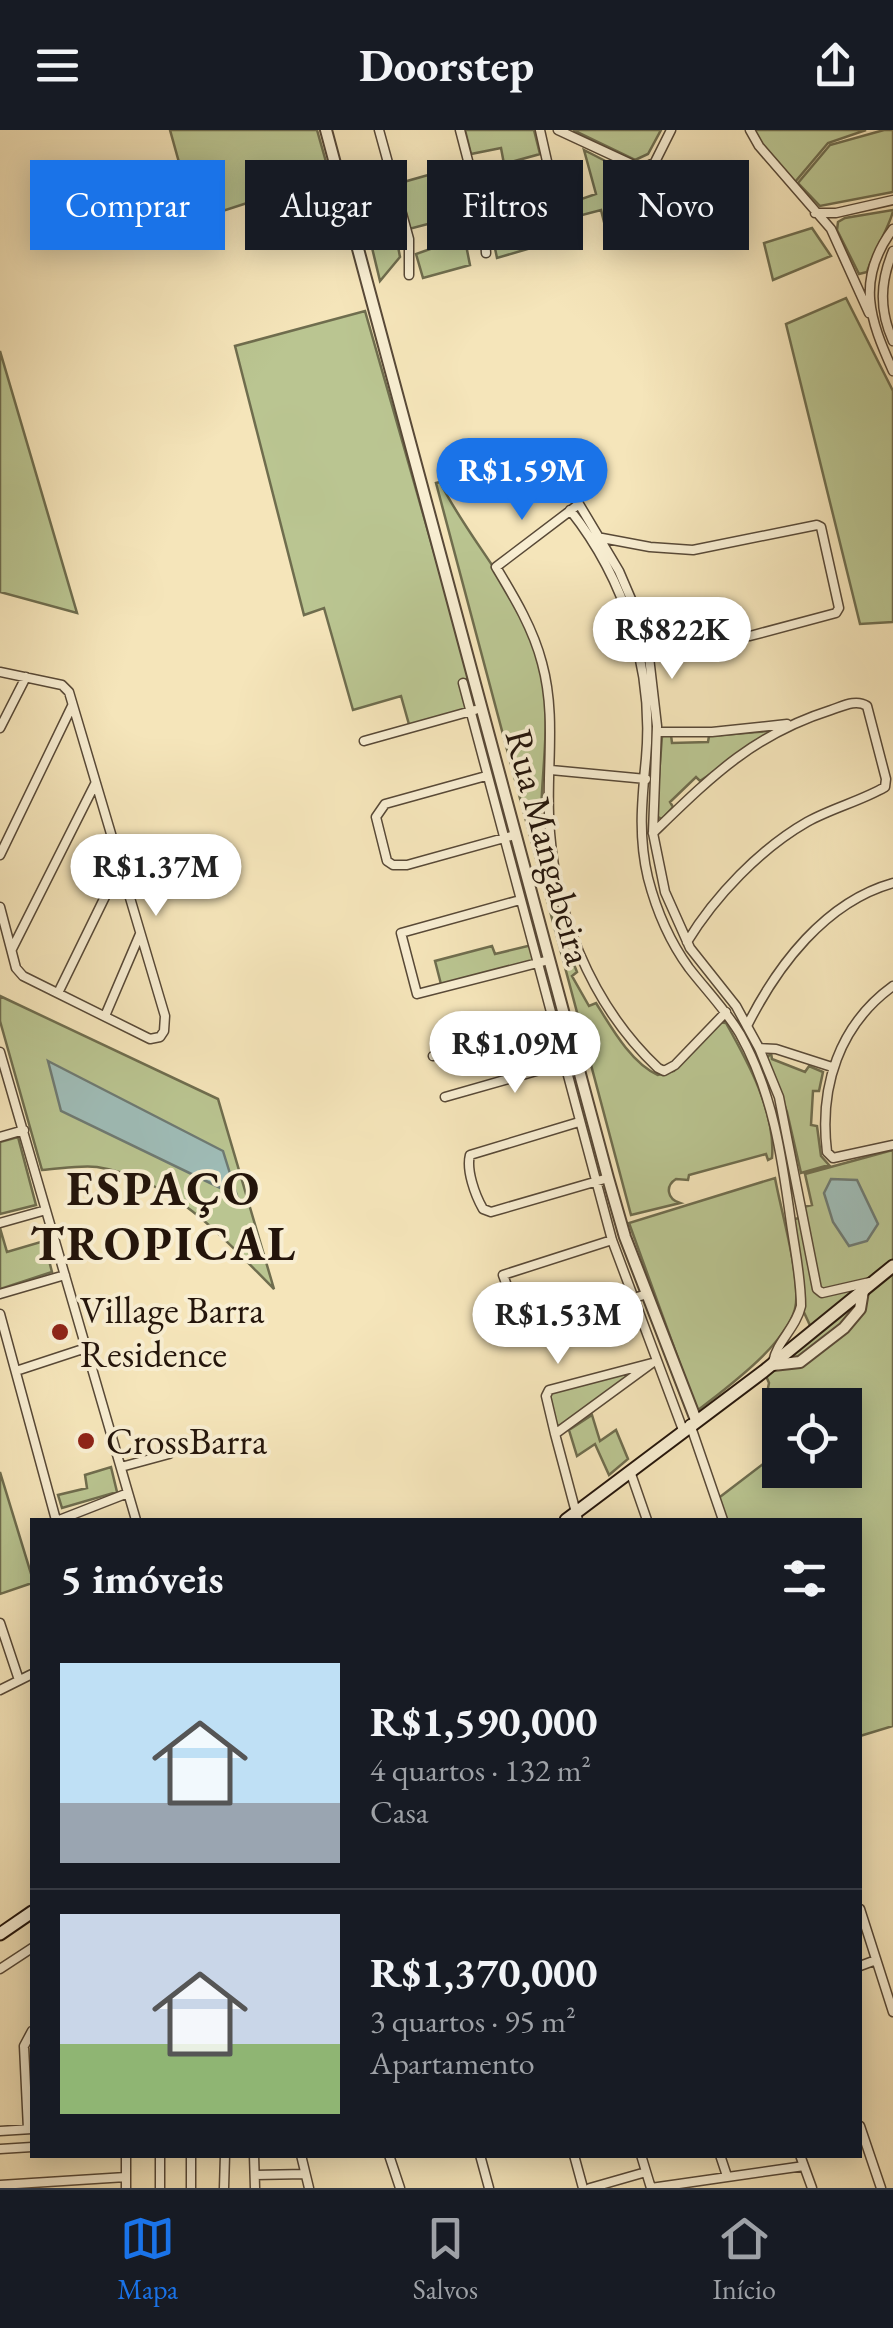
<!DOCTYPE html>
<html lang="pt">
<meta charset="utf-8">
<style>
:root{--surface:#171b24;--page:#20242c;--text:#f1f3f6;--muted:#9ea1a6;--line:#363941;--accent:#1a73e8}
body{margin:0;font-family:"EB Garamond",serif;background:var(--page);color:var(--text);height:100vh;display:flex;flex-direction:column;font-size:38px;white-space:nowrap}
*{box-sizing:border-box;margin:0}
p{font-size:32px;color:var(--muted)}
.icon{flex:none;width:55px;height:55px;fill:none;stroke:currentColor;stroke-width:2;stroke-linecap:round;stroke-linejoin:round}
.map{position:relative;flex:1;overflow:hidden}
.panel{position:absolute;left:30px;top:1388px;width:832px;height:640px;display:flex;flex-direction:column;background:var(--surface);border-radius:0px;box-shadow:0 5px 25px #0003}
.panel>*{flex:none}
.banner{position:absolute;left:30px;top:30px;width:835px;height:90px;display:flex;gap:20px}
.fabs{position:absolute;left:762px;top:1258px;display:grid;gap:20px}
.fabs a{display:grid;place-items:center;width:100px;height:100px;border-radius:0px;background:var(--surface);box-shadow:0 5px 25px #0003;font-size:50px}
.price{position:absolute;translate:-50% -85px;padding:0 22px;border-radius:35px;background:#fff;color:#222;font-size:32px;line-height:65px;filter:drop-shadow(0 2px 5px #0008)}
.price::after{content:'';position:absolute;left:50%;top:60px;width:30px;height:22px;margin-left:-15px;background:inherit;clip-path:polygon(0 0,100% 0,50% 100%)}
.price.on{background:var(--accent);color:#fff}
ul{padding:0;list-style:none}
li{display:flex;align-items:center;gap:30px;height:250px;padding:0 30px}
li+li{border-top:2px solid var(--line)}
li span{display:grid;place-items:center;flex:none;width:280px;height:200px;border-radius:0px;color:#555}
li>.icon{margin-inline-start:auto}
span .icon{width:120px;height:120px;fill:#fffc;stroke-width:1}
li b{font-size:42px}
h2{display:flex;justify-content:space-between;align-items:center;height:120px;padding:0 30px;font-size:42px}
.pill{padding:0 35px;border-radius:0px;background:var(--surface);box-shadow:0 5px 25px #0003;font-size:35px;line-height:90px}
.pill.on{background:var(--accent);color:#fff}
header{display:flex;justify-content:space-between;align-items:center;height:130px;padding:0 30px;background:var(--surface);font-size:45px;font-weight:700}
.tab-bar{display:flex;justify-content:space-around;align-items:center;height:140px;border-top:2px solid var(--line);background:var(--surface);font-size:28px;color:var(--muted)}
.tab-bar a{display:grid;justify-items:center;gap:5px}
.tab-bar .on{color:var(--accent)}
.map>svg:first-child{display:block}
.green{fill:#bac591;stroke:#6f6d4e;stroke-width:2.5}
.water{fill:#9fbdb8;stroke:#6e7a73;stroke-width:2.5}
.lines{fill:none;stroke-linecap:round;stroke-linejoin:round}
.minor-casing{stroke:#584937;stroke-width:11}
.tertiary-casing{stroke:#584937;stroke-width:14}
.secondary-casing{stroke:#24150b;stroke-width:15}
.minor{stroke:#f8eed2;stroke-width:8}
.tertiary{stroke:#f8eed2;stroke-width:10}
.secondary{stroke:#f8eed2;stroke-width:11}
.poi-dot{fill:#8f2418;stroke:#f8eed2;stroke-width:4}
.labels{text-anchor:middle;stroke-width:8;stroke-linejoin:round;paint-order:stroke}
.street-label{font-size:38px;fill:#24150b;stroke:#f8eed2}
.poi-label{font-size:38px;fill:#24150b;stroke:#f8eed2;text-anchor:start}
.district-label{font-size:48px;font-weight:bold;letter-spacing:2.5px;fill:#24150b;stroke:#f8eed2}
</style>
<header><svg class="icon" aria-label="menu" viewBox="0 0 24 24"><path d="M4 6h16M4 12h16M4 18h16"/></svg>Doorstep<svg class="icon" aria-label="share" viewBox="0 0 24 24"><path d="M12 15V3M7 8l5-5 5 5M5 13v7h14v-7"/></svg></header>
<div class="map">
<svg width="893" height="2058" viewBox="0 0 893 2058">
<rect width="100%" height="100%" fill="#f5e5ba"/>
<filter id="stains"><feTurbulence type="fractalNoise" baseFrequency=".002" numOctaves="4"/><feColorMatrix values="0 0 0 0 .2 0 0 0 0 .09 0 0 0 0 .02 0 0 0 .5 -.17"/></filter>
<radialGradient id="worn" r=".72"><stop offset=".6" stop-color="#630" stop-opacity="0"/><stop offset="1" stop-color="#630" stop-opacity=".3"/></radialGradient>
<!-- green -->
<path class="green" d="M170,0H317L330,46L195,90Z
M465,0H534L540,24L504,34L501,18L471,24Z
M573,0H661L648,24L635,30Z
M752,0H866L828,13L795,52L761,15Z
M884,0H893V62L820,76L798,53L830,15Z
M584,20L621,39L637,90L605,96L601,80L567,89L564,75L596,64Z
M460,36L476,97L466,115L470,135L423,148L416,124L450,112L443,90L409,99L400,53Z
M546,66L539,96L541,115L497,128L491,99L520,92L515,73Z
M893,80C893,90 872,125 867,142L859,144L837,100L838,92L845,88Z
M394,95L400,127L380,151L368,101Z
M812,98L831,126L773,150L764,113Z
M846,168L893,261V492L860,494L786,194Z
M365,181L470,548L462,551L471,582L410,598L401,566L353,580L324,478L304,485L235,216Z
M0,221L77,483L0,462Z
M440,352C469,411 520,461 538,525C553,578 542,632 541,686C539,739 557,793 577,842L572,846L589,876L596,873C611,897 631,933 658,945L674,941L718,892L726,893C748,932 776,983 772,1028L768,1030L766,1024L689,1045L688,1050L676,1049C665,1056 667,1069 680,1073L631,1085L436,353Z
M769,601L770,604L700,651L696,647L670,672L673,677L662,689L656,686L662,606L671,605L672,613L708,612L709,606Z
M532,815L537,833L442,858L435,831L492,816L495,824Z
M0,866L218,969L274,1159C222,1107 173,1049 97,1037C79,1035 60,1039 42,1040L0,891Z
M771,923L772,929L805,942L809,936L823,942L819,961H813L811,995L817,996L821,1026L829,1035L801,1043L787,982L767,928Z
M18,1007L36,1075L0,1084V1012Z
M893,1020V1596L860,1606V1390H723L716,1370L780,1321V1340H845V1275H780V1292L765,1273L769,1253L764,1241L813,1202L801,1176L790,1090L804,1087L803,1077L812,1075L805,1044Z
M775,1048C781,1081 799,1142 796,1173C792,1211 726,1258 697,1281L629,1093Z
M0,1098L7,1122L44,1111L52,1142L0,1159Z
M652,1233L555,1304L547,1262Z
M592,1285L600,1311L616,1300L628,1329L609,1345L595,1314L577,1326L569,1300Z
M111,1337L117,1362L62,1378L58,1365L87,1358L85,1345Z
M0,1342L32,1447V1453L0,1464Z"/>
<!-- water -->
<path class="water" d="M48,931L223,1021L237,1066L61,981Z
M831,1049L857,1050L878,1094L867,1111L849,1116L833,1092L824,1063Z"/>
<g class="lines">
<defs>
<path id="minor" d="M379,0L409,109V145
M460,0L484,92L486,123
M540,0L558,80V98
M558,0L642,39
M750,0L759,16L831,99L869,183
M644,69L637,50L642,39L655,32L671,0
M815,83H836L893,70
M893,99C855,150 870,190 893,241
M893,121C880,152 879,180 893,211
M570,380C625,449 654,540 646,628C642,670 638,706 648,748C656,779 670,812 689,838C706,860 725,879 740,904C773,963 782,1027 791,1093C795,1121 801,1148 801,1176C796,1198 777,1211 773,1232
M602,408L650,417L693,420L817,395L821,397L839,478L836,483L750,506L704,510L641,508
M0,542L62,555L69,562L165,886L164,901L160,907L150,909L23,846L16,838L0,777
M463,553L612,1110L683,1300
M0,598L26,547
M657,602H712L787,594
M364,611L475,580
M551,640L646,649
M486,646L385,674L376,687L387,731L393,735H407L515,705
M653,703C710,648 752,605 831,580C843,576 856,569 867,576L886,649L885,657C861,671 832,678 807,692C760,719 715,766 687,812
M0,725L72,576
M520,770L401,803L417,864L549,830
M12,819L95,654
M893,856C839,895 819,957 827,1022L833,1028L893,1015
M58,863L120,736
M726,882L675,935L664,941L658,938C590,874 552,778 549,685C547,633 556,584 542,533C533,498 514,467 496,437L579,374L619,441L634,476L649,527L657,596L653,703L665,762L690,818L736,876L759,918L779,967L817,1159L822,1163L870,1152
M105,886L140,804
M747,896C777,836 825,772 893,753
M759,918L776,919L832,937
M0,922L136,1390
M433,926L551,891
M445,967L575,930
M579,992L470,1025C466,1040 475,1065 483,1079L491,1082L608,1048
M0,1007L24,1000
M0,1093L46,1080
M612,1110L503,1145L522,1196L533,1199L647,1164
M0,1164L65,1145
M0,1184L56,1390
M652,1233L555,1304L546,1266L549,1260Z
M16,1241L86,1218
M690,1294L723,1390
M555,1304L578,1390
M121,1337L169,1324
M630,1341L647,1390
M59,1390L128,1363
M0,1493L19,1550
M0,1560L32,1544
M860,1779L893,1882
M860,1836L876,1830
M0,1839L32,1818
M860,1996L881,2058
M28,1999L24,1916L32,1901
M0,2001L32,1999
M0,2019L32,2017
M126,2025V2058
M160,2025V2058
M191,2025V2058
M254,2025L255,2058
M301,2025L309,2058
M389,2025L400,2058
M480,2025L489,2058
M574,2025L583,2058
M641,2025L651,2058
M720,2025L727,2046
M800,2025L812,2058
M255,2045L305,2044
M0,2055L126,2047
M224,2058L225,2025
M590,2058L646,2042
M651,2058L804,2036"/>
<path id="tertiary" d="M326,0L608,1048L625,1107L696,1290
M773,1235L800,1232L844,1198L860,1179L863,1161"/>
<path id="secondary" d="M566,1390L764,1241L893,1136
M0,1804L32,1782"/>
</defs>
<!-- minor casing -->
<use href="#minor" class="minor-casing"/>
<!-- tertiary casing -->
<use href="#tertiary" class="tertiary-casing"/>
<!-- secondary casing -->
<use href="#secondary" class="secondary-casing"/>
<!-- minor -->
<use href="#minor" class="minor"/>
<!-- tertiary -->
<use href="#tertiary" class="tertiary"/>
<!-- secondary -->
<use href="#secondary" class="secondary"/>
</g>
<!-- markers -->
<g class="poi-dot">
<circle cx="60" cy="1202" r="10"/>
<circle cx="86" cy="1311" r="10"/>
</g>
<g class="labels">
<!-- street labels -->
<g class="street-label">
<text transform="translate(549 717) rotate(75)" y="13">Rua Mangabeira</text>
</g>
<!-- poi labels -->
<g class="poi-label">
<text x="80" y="1193">Village Barra<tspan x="80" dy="44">Residence</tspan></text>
<text x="106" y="1324">CrossBarra</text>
</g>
<!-- district labels -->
<g class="district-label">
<text x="164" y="1075">ESPAÇO<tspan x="164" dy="55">TROPICAL</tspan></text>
</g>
</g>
<rect width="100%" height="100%" filter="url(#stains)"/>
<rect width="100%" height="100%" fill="url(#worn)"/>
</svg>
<div class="fabs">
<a><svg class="icon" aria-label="locate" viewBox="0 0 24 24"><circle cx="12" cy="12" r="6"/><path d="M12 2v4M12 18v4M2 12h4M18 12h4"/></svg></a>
</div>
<b class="price on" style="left:522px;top:393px">R$1.59M</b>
<b class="price" style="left:672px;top:552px">R$822K</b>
<b class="price" style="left:156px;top:789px">R$1.37M</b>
<b class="price" style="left:515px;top:966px">R$1.09M</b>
<b class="price" style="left:558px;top:1237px">R$1.53M</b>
<div class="banner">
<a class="pill on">Comprar</a>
<a class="pill">Alugar</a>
<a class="pill">Filtros</a>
<a class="pill">Novo</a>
</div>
<section class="panel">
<h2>5 imóveis<svg class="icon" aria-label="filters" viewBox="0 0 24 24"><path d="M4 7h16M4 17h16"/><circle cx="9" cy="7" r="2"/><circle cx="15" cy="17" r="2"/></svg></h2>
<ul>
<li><span style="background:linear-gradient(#bfe0f5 70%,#9aa5b1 0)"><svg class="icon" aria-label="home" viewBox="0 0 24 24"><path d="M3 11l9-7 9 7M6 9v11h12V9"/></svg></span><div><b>R$1,590,000</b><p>4 quartos · 132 m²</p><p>Casa</p></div></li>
<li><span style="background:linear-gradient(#c9d6e8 65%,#8fb573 0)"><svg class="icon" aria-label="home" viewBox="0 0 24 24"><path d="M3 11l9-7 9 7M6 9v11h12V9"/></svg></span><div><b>R$1,370,000</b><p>3 quartos · 95 m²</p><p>Apartamento</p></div></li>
</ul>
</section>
</div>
<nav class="tab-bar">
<a class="on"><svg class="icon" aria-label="map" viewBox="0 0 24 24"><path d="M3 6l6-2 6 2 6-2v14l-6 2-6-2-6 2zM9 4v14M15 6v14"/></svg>Mapa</a>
<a><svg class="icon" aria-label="saved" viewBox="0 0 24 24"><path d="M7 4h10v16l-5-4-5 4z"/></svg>Salvos</a>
<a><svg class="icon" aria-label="home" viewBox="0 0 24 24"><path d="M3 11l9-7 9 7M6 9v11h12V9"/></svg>Início</a>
</nav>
